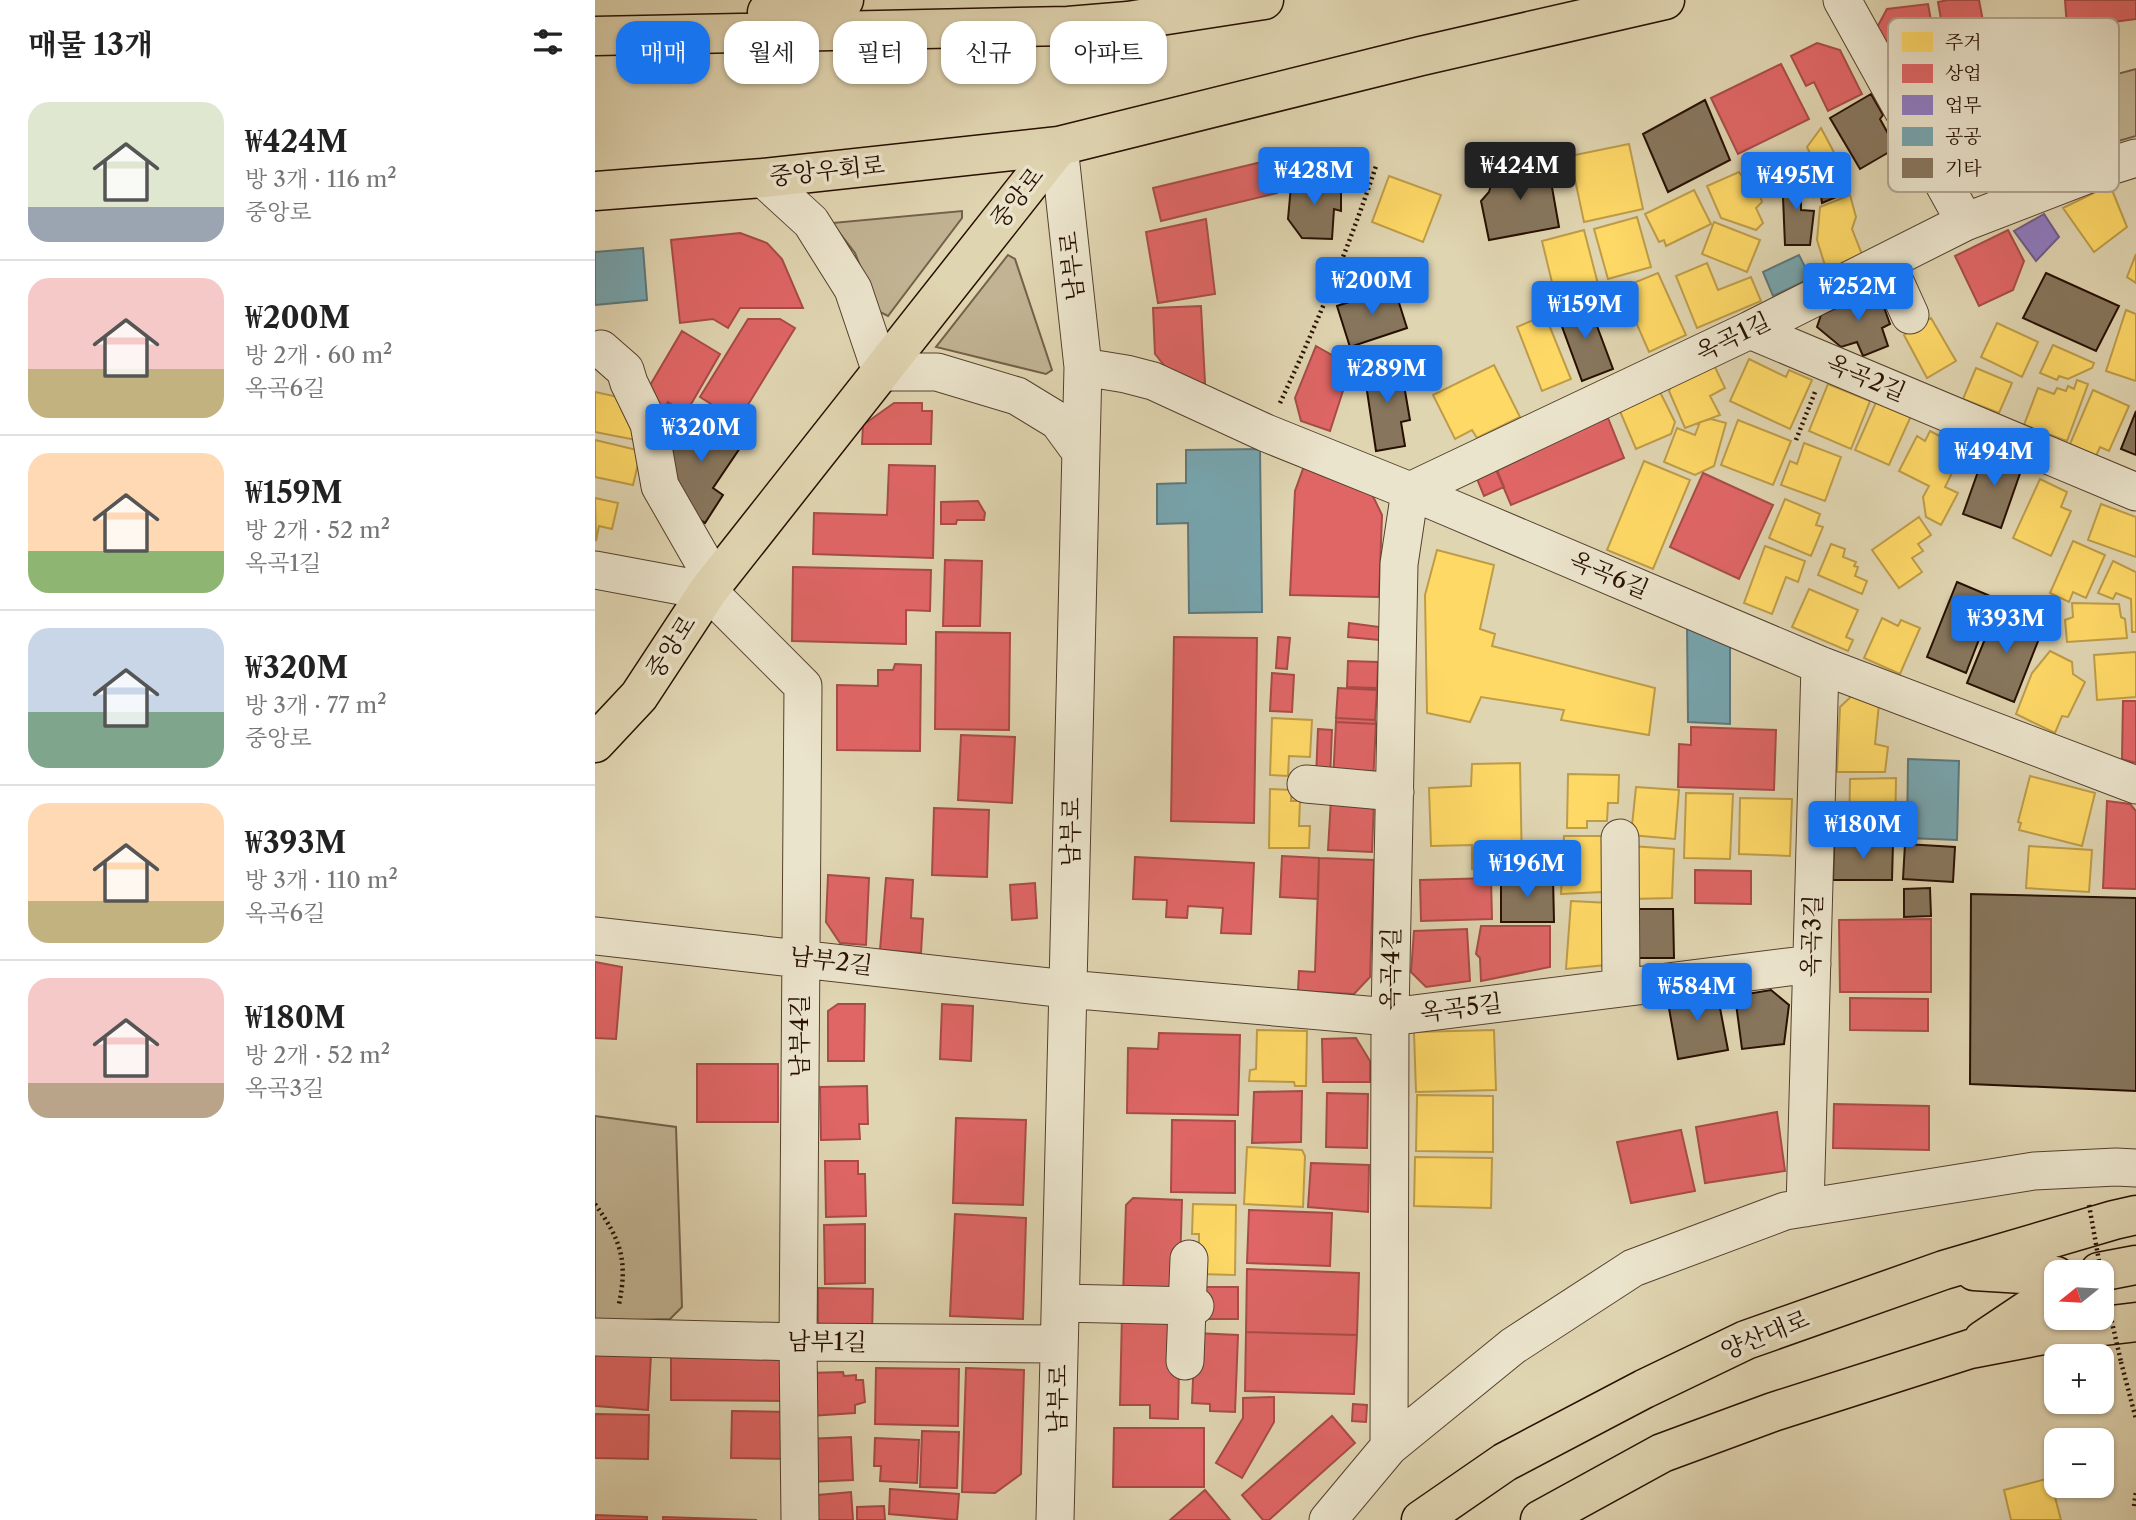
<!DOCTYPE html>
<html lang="ko">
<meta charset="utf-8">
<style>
:root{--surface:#fff;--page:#f6f6f6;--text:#222;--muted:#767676;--line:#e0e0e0;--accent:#1a73e8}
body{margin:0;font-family:"Libre Caslon Text","Noto Serif KR",serif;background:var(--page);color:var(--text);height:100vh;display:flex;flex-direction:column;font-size:26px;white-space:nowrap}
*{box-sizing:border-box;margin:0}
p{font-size:23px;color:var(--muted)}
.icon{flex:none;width:38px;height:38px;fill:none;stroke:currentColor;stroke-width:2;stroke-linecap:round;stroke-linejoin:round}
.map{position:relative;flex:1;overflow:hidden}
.sheet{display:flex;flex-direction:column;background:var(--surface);width:595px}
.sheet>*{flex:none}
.hud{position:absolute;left:21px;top:21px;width:665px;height:63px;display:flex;gap:14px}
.needle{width:46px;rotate:252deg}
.buttons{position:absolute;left:1449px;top:1260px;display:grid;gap:14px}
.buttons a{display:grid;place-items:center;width:70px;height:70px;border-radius:14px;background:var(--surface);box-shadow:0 2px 5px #0004;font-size:35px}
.price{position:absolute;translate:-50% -60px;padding:0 16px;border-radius:7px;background:var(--accent);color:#fff;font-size:23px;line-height:46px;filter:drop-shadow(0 2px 4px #0008)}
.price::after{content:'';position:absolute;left:50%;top:42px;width:21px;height:16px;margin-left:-10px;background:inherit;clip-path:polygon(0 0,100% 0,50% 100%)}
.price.current{background:#222;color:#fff}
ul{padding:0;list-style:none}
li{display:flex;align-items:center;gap:21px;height:175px;padding:0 28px}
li+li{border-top:2px solid var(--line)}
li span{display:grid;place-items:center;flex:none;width:196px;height:140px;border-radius:21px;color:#555}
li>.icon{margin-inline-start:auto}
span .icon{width:84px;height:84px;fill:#fffc;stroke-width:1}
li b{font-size:30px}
h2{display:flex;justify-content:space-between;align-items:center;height:84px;padding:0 28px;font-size:30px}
.tag{padding:0 24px;border-radius:21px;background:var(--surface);box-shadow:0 2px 5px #0004;font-size:24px;line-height:63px}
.tag.current{background:var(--accent);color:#fff}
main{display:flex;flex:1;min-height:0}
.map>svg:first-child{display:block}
.green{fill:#c1b393;stroke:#74614a;stroke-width:2}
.homes{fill:#ffd966;stroke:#be9c48;stroke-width:2}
.shops{fill:#e06666;stroke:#a84c48;stroke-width:2}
.offices{fill:#8e7cc3;stroke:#6f5b89;stroke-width:2}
.public{fill:#76a5af;stroke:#5e787b;stroke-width:2}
.building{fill:#87765d;stroke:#270f01;stroke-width:2}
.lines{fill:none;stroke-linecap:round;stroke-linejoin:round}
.minor-casing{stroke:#55402d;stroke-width:39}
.major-casing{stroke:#270f01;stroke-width:41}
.highway-casing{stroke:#270f01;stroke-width:41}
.path{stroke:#270f01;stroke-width:4.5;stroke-dasharray:2 3.5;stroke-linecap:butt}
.minor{stroke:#ebe4cc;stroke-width:37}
.major{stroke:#e0d5b1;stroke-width:38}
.highway{stroke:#e0d5b1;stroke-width:38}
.path-bridge{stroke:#270f01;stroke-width:4.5;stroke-dasharray:2 3.5;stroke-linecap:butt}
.labels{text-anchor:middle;stroke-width:7;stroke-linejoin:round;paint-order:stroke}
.street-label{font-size:24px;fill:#270f01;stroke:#ebe4cc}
.key{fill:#ebe4cc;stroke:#b0a48f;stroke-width:2}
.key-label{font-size:19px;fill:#270f01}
</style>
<main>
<section class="sheet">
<h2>매물 13개<svg class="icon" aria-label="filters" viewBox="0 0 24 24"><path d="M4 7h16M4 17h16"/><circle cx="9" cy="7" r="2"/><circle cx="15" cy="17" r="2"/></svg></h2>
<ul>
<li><span style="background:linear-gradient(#dfe7d0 75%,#9aa5b1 0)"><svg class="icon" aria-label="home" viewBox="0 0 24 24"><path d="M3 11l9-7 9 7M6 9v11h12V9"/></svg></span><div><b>₩424M</b><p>방 3개 · 116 m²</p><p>중앙로</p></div></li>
<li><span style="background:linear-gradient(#f6c9c9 65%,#c2b280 0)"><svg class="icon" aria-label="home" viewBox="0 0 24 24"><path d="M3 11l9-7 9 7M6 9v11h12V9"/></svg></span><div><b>₩200M</b><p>방 2개 · 60 m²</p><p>옥곡6길</p></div></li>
<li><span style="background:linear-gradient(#ffd9b3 70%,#8fb573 0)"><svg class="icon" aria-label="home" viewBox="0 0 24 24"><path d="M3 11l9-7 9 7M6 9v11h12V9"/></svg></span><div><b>₩159M</b><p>방 2개 · 52 m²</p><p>옥곡1길</p></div></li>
<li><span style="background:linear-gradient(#c9d6e8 60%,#7fa58c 0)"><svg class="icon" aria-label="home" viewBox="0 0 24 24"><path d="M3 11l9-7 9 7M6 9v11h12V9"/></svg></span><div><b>₩320M</b><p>방 3개 · 77 m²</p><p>중앙로</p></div></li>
<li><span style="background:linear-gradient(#ffd9b3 70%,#c2b280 0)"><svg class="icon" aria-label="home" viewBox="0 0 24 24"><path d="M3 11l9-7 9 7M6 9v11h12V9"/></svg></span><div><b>₩393M</b><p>방 3개 · 110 m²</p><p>옥곡6길</p></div></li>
<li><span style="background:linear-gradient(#f6c9c9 75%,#b9a48a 0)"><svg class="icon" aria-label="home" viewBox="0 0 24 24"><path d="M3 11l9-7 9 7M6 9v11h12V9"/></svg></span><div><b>₩180M</b><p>방 2개 · 52 m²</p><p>옥곡3길</p></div></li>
</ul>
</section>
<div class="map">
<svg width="1541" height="1520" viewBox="0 0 1541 1520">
<rect width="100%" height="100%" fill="#e0d5b1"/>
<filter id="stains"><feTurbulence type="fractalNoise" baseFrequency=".00286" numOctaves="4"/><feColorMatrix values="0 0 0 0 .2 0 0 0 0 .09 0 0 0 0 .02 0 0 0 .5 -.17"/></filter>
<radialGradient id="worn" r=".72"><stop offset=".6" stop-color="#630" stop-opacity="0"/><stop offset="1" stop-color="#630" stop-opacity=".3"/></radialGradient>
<!-- green -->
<path class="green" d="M1541,69V136L1513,144L1492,82Z
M367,211V218L293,316L283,311L260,253L237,223Z
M413,255L420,259L457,370L451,374L341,347Z
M0,1116L81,1127L87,1307L75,1319L0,1321Z"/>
<!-- homes -->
<path class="homes" d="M1226,128L1251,175L1225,174L1212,147Z
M1034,144L1048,209L989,222L975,156Z
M1144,172L1150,181L1158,176L1167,202L1161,208L1168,223L1161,230L1126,218L1112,186Z
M794,176L846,195L828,242L777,222Z
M1515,185L1532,227L1499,252L1468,208Z
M1099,190L1116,224L1071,246L1069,240L1064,242L1050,214Z
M1255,195L1261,217L1257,229L1268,257L1233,275L1222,240L1225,207Z
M1042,217L1056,267L1013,279L999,229Z
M1119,222L1165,240L1152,272L1107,254Z
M989,230L1004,288L961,299L947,241Z
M1541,254V283L1532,277Z
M1112,263L1123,290L1156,277L1166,301L1102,328L1081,276Z
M1063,273L1091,335L1054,352L1026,288Z
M1531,310L1541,314V381L1511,371Z
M950,315L976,379L947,391L922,327Z
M1336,318L1361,361L1332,378L1309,335Z
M1402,323L1443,342L1427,377L1386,357Z
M1458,345L1499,363L1497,368L1473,379L1464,376L1462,380L1445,373Z
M1154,359L1191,377L1194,370L1217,380L1195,429L1135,401Z
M1118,363L1130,388L1115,396L1125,415L1090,428L1074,391L1078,382Z
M899,365L925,417L882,438L877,430L860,439L838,395Z
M1381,368L1417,383L1404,413L1368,399Z
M1482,380L1493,384L1472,441L1429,425L1443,388L1459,394L1462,388L1471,391L1473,386L1479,389Z
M1233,384L1275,401L1256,449L1214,431Z
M1498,390L1534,406L1514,451L1505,447L1501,456L1475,444Z
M0,392L37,400L41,440L0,432Z
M1065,392L1080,422L1076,434L1041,449L1024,409Z
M1282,400L1316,416L1294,465L1260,450Z
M1116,419L1131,423L1119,466L1100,475L1069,462L1082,428L1100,435L1105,422Z
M1143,420L1196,441L1178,485L1126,465Z
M1335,431L1369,449L1350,487L1363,493L1346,525L1331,517L1328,497L1334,486L1304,471L1322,436L1330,441Z
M0,440L46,451L38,485L0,477Z
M1209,443L1246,457L1230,501L1186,485L1195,461L1202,464Z
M1049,461L1095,480L1058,569L1012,550Z
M1445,479L1472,492L1466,507L1476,511L1456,556L1418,538Z
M0,498L23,503L17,529L4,526L1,541Z
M1190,499L1225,514L1221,525L1228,527L1216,556L1174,538Z
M1506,504L1541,517V557L1493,540Z
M1324,517L1336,535L1323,544L1328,551L1317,558L1327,572L1304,588L1277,550Z
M1478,541L1510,555L1491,598L1478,592L1474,602L1455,593Z
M1236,544L1250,549L1248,557L1261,562L1259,566L1263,567L1260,576L1272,581L1267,594L1223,575Z
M1170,546L1210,561L1203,582L1191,577L1177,614L1149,603Z
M842,550L899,565L885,629L900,634L897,646L1060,688L1054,735L966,720L969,710L886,697L875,722L832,713L830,595Z
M1518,561L1541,572V632H1537L1536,599L1521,593L1518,599L1503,593Z
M1214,589L1263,610L1251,637L1258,640L1253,651L1197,627Z
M1477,603L1524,604L1526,617L1530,619L1532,638L1472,642L1470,620L1478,617Z
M1287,618L1303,626L1306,620L1325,628L1305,674L1269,658Z
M1455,651L1477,662L1478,674L1490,682L1473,717L1467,716L1460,733L1421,714L1437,673Z
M1541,652V697L1502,700L1499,655Z
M1262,691L1284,704L1280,744L1293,747L1290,772H1242L1245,707Z
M677,718L717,720L715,757L694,756L693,776L675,775Z
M925,763L927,868L877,869V845L836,846L834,788L876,786L877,764Z
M973,774L1024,775L1023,803H1013L1012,821H992V828H972Z
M1435,776L1500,793L1487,846L1424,830L1426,823L1423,822Z
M1301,778L1300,835L1254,836L1255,779Z
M1041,787L1084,790L1080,839L1036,835Z
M675,789L697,790L696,801H705L704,826H715L714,848H674Z
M1091,793L1138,794L1135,859L1089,858Z
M1145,798L1197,799L1195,856L1144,854Z
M969,836H1011L1008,892L966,894Z
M1036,846L1079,849L1077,898L1036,899Z
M1434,846L1497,850L1494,892L1431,888Z
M976,901L1015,903L1011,965L971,969Z
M662,1030L712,1031L711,1086H700L699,1082L654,1081L655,1070L661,1069Z
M899,1030L901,1090L821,1092L819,1032Z
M822,1095L898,1096V1152L821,1151Z
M652,1147L707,1150L710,1156L708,1207L649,1204Z
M820,1157L897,1158L896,1208L819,1206Z
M598,1204L641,1205L640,1275L604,1274V1234H597Z
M1455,1478L1466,1520H1416L1409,1490Z"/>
<!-- shops -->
<path class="shops" d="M1353,0H1384L1398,74L1357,83L1343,2Z
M1470,0H1541V19L1472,28Z
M1333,4L1346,75L1314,83L1279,33L1292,9Z
M1222,43L1245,50L1267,94L1233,111L1219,82L1211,86L1196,56Z
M1186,64L1214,119L1143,154L1116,98Z
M675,160L682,193L566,221L558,188Z
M611,219L620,294L563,303L551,232Z
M1413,230L1429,261L1418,290L1384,306L1360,256Z
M145,233L172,243L187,259L208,308H145L133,328L118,319L85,323L76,240Z
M606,306L610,383L584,384L560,354L558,308Z
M153,319H185L200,328L143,421L105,397Z
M87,331L125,354L88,418L79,412L80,407L73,402L68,411L47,399Z
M721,346L756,366L735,431L706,421L700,398Z
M299,403H327V411H337L336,444H267L268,425Z
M1013,418L1029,458L916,505L899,465Z
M294,465L340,466L338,558L218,554L219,513L292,515Z
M900,465L909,487L889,496L880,474Z
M709,466L775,490L787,515L784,597L695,595L700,491Z
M1108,473L1178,505L1144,579L1075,547Z
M383,501L390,513L389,520H362L361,524H346V502Z
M350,560L387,561L385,626H348Z
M198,567L336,570L335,611L311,610V644L197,641Z
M754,623L785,627L784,640L753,637Z
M341,632L415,633L414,730L340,729Z
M579,637L662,638L659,823L576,821Z
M683,637L695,638L692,669L681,668Z
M753,661L783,662L782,688L752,687Z
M300,664L326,665L325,751L242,750V685L283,686V670H298Z
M677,673L699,675L697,712L675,711Z
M743,688L782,690L780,720L741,718Z
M1528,701H1541V763L1527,759Z
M741,718L780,720L781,724L741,722Z
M741,722L781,724L778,783L738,781Z
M1096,727L1181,730L1179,790L1083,787L1084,744L1096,745Z
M723,729L737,730L735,779L721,778Z
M366,735L420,737L417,803L363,800Z
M736,799L779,801L777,852L733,850Z
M1512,801L1535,804L1541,811V889L1508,888Z
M339,808L394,810L392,877L337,875Z
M687,856L724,858L723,899L685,897Z
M540,857L659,863L656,934L626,933L628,908L593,906L592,918L571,917L572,900L538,899Z
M724,858L779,860L775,977L759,994L703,991L704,971L720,972Z
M1100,870L1156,871V904L1100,903Z
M233,875L274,878L271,945L245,943L231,922Z
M291,878L318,880L316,918L328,919L326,953L285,950Z
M896,878L897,919L826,921L825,880Z
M440,883L442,918L417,920L415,885Z
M1336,919V992H1245L1244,920Z
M886,926H955V967L886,981L885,958L881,954Z
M872,929L875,981L831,987L816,972L819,931Z
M0,962L27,967L21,1039L0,1038Z
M1255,998L1333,999V1031L1255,1030Z
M243,1004H270L269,1061H233V1011Z
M347,1004L378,1006L376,1061L345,1059Z
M564,1033L645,1035L643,1115L532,1113L533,1048L563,1049Z
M761,1038L775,1061V1082H728L727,1039Z
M102,1064H183V1122H102Z
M272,1086L273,1124H264L265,1139L226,1140L225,1087Z
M707,1091L706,1142L657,1143L659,1092Z
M732,1093L773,1094L772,1148L731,1147Z
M1239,1104L1334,1106V1150L1238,1148Z
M1182,1112L1190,1171L1110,1183L1101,1127Z
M361,1118L431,1120L428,1205L358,1203Z
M577,1120L640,1121V1193L576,1192Z
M1086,1130L1100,1191L1036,1203L1022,1142Z
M230,1161H263V1174H270L271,1216L231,1217Z
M716,1163L774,1165L773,1212L713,1207Z
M538,1198L587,1200L584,1298L528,1296L531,1205Z
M654,1210L737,1213L735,1266L652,1263Z
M360,1214L431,1218L428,1319L355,1316Z
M270,1224V1283L230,1284L229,1225Z
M652,1269L764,1273L762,1335L651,1332Z
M607,1287H643V1319H607Z
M223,1288L278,1289L277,1336L228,1329L223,1322Z
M527,1313L585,1314L583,1419L555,1418V1405H525Z
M651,1332L762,1335L759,1394L650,1391Z
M600,1333L643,1335L640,1412L615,1411V1404L597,1403Z
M4,1352L56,1355L53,1410L0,1406V1356Z
M76,1355L192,1356V1401L76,1400Z
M281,1368L364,1369L363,1426L280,1424Z
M371,1368L429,1370L426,1474L400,1493L367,1492Z
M248,1372L249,1376L261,1375V1380H268L270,1402L260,1405V1413L215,1416L213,1373Z
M679,1397V1422L647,1478L621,1463L648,1418V1398Z
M758,1404L772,1405L771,1422L757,1421Z
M137,1411L195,1412L194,1459L136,1458Z
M0,1414L54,1415L53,1459L0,1458Z
M737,1416L760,1443L674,1520H668L647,1495Z
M519,1428H609V1487H518Z
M327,1431L364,1432L362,1488L325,1487Z
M256,1437L258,1480L213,1482L211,1439Z
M280,1438L324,1440L322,1483L285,1481L286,1466H279Z
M295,1489L364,1494L362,1520L294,1514Z
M610,1490L635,1520H575Z
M256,1492L258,1520H212L211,1496Z
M289,1506L290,1520H262V1507Z
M0,1515L52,1517V1520H0Z
M68,1517L162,1520H68Z"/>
<!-- offices -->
<path class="offices" d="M1449,214L1464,237L1441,261L1419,231Z"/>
<!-- public -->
<path class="public" d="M48,248L52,300L0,305V252Z
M1204,255L1211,269L1214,268L1218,277L1178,296L1168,272Z
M665,449L667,612L594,613L593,523L562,524V484L591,483V450Z
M1092,624L1135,638V724L1093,722Z
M1313,759L1364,761L1362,840L1312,838Z"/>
<!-- building -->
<path class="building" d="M1276,94L1288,115L1285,119L1301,148L1265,169L1235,118Z
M1110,100L1135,160L1073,192L1048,134Z
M952,159L964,227L894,240L886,201L894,192L899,175Z
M1187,173H1206V210L1219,211L1215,245H1190Z
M697,175L746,183V211L739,209L737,239L707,238L693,219Z
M1223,176L1254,180L1255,191L1227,203L1226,196L1219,197Z
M1451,273L1524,306L1501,351L1428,318Z
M799,287L812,328L755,347L742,306Z
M1282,288L1295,324L1287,328L1293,346L1268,356L1262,342L1246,347L1222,327L1226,315Z
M993,302L1018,369L987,381L962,313Z
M805,362L815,420L806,422L810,446L781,451L772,391L775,364Z
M102,409L149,442L118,488L128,495L110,523L78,501L75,449Z
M1541,411V455L1526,449Z
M1391,449L1429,462L1406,528L1368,514Z
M1362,582L1400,598L1371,673L1332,657Z
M1403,607L1449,626L1419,702L1372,683Z
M1239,840L1298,843L1297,880H1238Z
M1310,844L1360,847L1358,882L1308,879Z
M906,877H958L959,922H906Z
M1335,888L1336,916L1309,917V889Z
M1376,894L1541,898V1091L1375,1084Z
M1037,909H1078L1079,958H1037Z
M1121,987L1133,1050L1083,1059L1072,997Z
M1176,990L1194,1005L1189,1044L1147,1049L1140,996Z"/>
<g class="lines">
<defs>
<path id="minor" d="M1247,0L1370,222
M168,178L216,222L258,289L286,372H342L422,396L463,421L485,451
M1291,262L1315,315
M1155,330L1541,492
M6,349L30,370L34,383L54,424L65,486L120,582
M488,367L531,374L558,381L671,433L815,491L1225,665L1541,785
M0,570L113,591L208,686L203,1342L205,1520
M711,784L800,792
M1025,838L1026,988
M0,936L472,989L795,1017L1217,964
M1210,1208L1225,665
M466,1303L600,1306
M0,1337L203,1342L464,1344
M590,1361L594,1259
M794,1447L795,1017L804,564L815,491L1155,330L1370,222L1515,166L1541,158
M460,1520L488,367L464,146
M733,1520L794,1447L918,1346L1038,1268L1190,1211L1439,1171L1521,1167L1541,1168"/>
<path id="major" d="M0,191L168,178L464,146
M0,743L44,696L113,591L464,146L826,56L1070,0
M1379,1271L1461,1276
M1504,1272L1541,1265
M1388,1340L1461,1291
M826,1520L910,1462L1049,1389L1151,1340L1349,1270L1519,1220L1541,1215
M945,1520L1067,1453L1178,1412L1375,1349L1475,1330L1541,1322"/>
<path id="highway" d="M172,12L249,0
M0,36L473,26L533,21L669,0"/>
</defs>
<!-- minor casing -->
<use href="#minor" class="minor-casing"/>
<!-- major casing -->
<use href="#major" class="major-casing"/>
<!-- highway casing -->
<use href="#highway" class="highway-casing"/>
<!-- path -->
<path class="path" d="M685,403C721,326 754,247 781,166
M1201,440L1220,392
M0,1204C26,1240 33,1261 24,1304
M1526,1362L1541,1419
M1539,1506L1541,1491"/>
<!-- minor -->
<use href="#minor" class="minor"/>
<!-- major -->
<use href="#major" class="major"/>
<!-- highway -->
<use href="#highway" class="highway"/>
<!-- path-bridge -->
<path class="path-bridge" d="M1494,1205L1506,1272
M1507,1278L1526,1362"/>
</g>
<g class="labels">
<!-- street labels -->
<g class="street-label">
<text transform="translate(232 171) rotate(-6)" y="8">중앙우회로</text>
<text transform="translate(422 198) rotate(-52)" y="8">중앙로</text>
<text transform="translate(477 266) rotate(-96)" y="8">남부로</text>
<text transform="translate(1138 337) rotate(-26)" y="8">옥곡1길</text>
<text transform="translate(1271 378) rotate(23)" y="8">옥곡2길</text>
<text transform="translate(1014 575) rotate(23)" y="8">옥곡6길</text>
<text transform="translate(76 647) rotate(-57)" y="8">중앙로</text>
<text transform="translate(476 832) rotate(-89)" y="8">남부로</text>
<text transform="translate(1217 936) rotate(-88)" y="8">옥곡3길</text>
<text transform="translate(236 961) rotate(7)" y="8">남부2길</text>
<text transform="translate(796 969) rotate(-89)" y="8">옥곡4길</text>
<text transform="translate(866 1008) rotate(-7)" y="8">옥곡5길</text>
<text transform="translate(205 1036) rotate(-90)" y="8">남부4길</text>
<text transform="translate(1170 1335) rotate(-22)" y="8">양산대로</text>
<text transform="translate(232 1342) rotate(1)" y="8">남부1길</text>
<text transform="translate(463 1399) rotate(-89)" y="8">남부로</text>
</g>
</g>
<!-- legend -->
<rect x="1293" y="18" width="231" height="174" rx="10" class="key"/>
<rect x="1307" y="32" width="31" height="20" fill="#ffd966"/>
<rect x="1307" y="64" width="31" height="19" fill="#e06666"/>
<rect x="1307" y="95" width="31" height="20" fill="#8e7cc3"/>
<rect x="1307" y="127" width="31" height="19" fill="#76a5af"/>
<rect x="1307" y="158" width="31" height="20" fill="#87765d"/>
<g class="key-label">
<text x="1350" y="49">주거</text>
<text x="1350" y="80">상업</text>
<text x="1350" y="112">업무</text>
<text x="1350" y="143">공공</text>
<text x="1350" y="175">기타</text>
</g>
<rect width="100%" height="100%" filter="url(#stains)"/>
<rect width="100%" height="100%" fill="url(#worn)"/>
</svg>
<div class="buttons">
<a><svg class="needle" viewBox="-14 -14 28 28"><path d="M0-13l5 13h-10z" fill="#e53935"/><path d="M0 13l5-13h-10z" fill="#767676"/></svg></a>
<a>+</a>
<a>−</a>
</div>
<b class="price current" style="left:925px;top:202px">₩424M</b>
<b class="price" style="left:719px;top:207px">₩428M</b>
<b class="price" style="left:1201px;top:212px">₩495M</b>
<b class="price" style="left:777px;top:317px">₩200M</b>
<b class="price" style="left:1263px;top:323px">₩252M</b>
<b class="price" style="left:990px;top:341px">₩159M</b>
<b class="price" style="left:792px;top:405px">₩289M</b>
<b class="price" style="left:106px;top:464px">₩320M</b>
<b class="price" style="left:1399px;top:488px">₩494M</b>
<b class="price" style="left:1411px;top:655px">₩393M</b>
<b class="price" style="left:1268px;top:861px">₩180M</b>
<b class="price" style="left:932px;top:900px">₩196M</b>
<b class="price" style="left:1102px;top:1023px">₩584M</b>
<div class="hud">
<a class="tag current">매매</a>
<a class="tag">월세</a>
<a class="tag">필터</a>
<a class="tag">신규</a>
<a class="tag">아파트</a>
</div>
</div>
</main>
